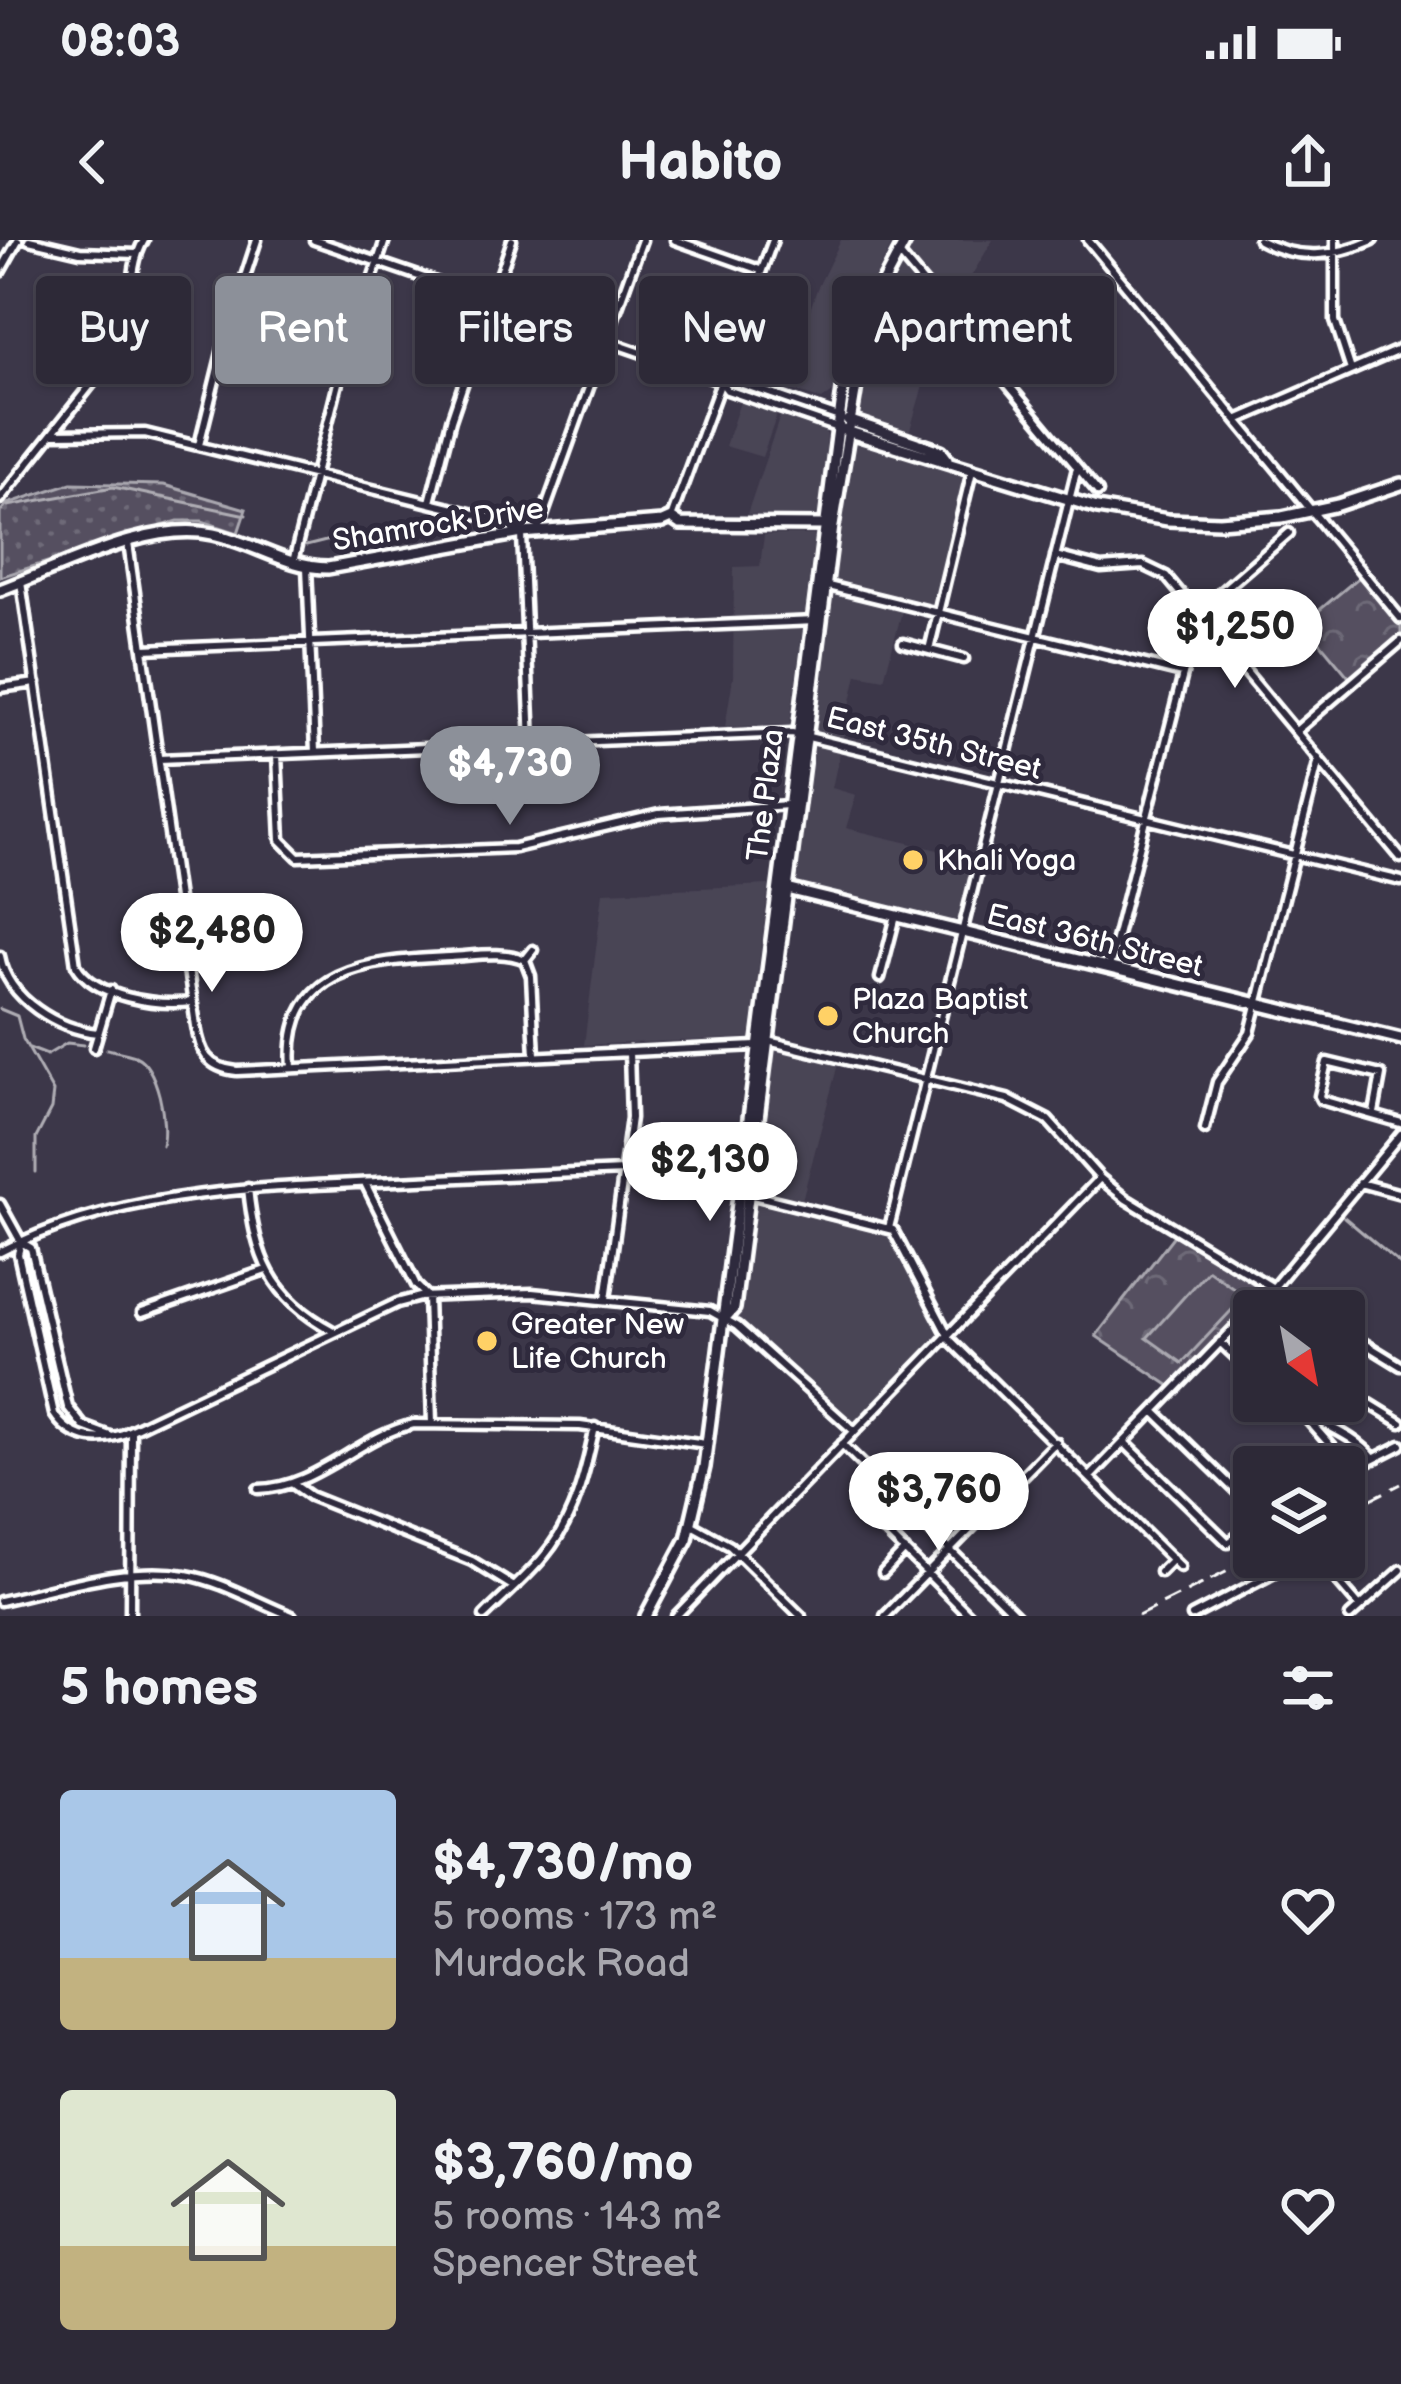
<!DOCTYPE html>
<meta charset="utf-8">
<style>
:root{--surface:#2d2937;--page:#393542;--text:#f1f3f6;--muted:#a7a6ad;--line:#484552;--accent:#8c9099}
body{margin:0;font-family:"Balsamiq Sans",sans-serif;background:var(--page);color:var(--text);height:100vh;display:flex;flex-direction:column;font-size:45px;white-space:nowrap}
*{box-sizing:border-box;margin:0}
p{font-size:39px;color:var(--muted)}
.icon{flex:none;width:66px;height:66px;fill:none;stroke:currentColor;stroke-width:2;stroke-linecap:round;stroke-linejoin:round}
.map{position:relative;height:1376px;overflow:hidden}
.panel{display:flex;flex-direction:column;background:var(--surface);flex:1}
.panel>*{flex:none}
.hud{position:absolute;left:36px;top:36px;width:1329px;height:108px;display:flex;gap:24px}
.needle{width:78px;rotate:148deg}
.buttons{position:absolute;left:1233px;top:1050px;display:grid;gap:24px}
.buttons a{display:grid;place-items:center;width:132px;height:132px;border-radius:12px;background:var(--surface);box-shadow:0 3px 9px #0004,0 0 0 3px var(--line);font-size:60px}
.price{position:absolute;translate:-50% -102px;padding:0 27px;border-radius:42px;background:#fff;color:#222;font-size:39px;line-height:78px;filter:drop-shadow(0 3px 6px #0008)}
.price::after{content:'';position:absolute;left:50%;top:72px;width:36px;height:27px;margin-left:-18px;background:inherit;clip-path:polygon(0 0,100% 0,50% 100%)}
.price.selected{background:var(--accent);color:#fff}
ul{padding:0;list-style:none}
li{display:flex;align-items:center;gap:36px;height:300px;padding:0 60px}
li span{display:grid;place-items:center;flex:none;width:336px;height:240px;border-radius:12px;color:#555}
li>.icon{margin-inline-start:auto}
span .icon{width:144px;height:144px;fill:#fffc;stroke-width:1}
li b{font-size:51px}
h2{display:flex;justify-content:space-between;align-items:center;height:144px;padding:0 60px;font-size:51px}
.pill{padding:0 42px;border-radius:12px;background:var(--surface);box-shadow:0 3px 9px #0004,0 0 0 3px var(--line);font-size:42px;line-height:108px}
.pill.selected{background:var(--accent);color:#fff}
.status{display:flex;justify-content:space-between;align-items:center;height:84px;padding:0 60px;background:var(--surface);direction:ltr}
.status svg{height:33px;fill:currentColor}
header{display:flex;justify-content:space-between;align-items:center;height:156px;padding:0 60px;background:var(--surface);font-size:54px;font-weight:600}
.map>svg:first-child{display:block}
.built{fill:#494455}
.grass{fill:url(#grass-dots);stroke:#aaa8b0;stroke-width:3}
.park{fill:url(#park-crowns);stroke:#aaa8b0;stroke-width:3}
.pitch{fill:#555060;stroke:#aaa8b0;stroke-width:3}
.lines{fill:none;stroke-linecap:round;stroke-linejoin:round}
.stream{stroke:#afadb4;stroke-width:3}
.street-casing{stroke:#fff;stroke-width:15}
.secondary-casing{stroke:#fff;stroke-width:18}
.street{stroke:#2f2a3d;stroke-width:6}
.secondary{stroke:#2f2a3d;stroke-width:9}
.rail{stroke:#fff;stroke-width:3;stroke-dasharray:18 9;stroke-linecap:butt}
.poi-dot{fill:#ffd166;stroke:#2f2a3d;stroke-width:4.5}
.labels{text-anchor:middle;stroke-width:10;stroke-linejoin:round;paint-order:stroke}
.street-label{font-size:30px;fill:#fff;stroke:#2f2a3d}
.poi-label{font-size:30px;fill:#fff;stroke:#2f2a3d;text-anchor:start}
</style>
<div class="status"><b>08:03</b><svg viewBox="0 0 49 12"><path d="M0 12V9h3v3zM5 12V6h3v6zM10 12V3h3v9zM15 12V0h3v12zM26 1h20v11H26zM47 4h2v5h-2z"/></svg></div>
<header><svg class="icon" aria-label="back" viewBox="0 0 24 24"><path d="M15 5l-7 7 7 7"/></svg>Habito<svg class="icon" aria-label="share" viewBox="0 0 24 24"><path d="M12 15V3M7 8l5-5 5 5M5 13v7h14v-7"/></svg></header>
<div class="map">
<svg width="1401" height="1376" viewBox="0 0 1401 1376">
<defs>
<pattern id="grass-dots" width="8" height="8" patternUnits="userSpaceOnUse" patternTransform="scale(3)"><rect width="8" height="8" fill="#555060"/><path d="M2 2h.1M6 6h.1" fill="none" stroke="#6e6a78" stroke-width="1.8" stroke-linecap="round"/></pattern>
<pattern id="park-crowns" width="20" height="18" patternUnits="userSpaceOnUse" patternTransform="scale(3)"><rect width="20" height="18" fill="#555060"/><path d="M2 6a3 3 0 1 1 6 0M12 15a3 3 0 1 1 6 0" fill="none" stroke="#6e6a78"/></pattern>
</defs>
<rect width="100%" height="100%" fill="#3c3749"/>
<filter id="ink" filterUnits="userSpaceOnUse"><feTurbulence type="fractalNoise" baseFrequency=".00833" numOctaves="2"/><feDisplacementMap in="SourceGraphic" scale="24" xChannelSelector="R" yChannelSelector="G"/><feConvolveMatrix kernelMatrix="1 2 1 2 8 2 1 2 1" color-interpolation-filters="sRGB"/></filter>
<g filter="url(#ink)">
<!-- built -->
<path class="built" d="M841,0H894L844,101L834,151L822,160L784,147L817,49Z
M913,0H993L940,88L905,207L967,230L931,367L905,360L884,439L857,434L832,548L856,555L846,588L976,619L957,686L786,645L862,147L874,91Z
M741,159L778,172L762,217L725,206Z
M781,173L822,187L827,195L822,274L816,280L747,274Z
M764,295H815L790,485L725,487L733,437L734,327L760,326Z
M769,645L750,798L584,805L603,652Z
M768,806L838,824L802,960L745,944Z
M754,960L894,998L940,1093L854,1184L737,1079Z"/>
<!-- grass -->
<path class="grass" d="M71,243L164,245L246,269L238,293L202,281H178L0,337V272L7,264Z"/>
<!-- park -->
<path class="park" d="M1364,333L1401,379V401L1353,442L1304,383Z
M1175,994L1264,1050L1170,1146L1096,1096Z"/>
<!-- pitch -->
<path class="pitch" d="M1208,1030L1245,1056L1182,1123L1147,1098Z"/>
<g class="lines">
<!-- stream -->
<path class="stream" d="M8,266L113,247L246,275
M381,289L390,284
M306,306L358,293
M0,769L17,776L23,799L53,852L51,869L36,898V932
M29,808L47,815L67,803L84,805
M107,809C115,811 127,813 135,816C158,826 168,883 162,905
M1344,977L1401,1025"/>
<defs>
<path id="street" d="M29,0L80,12L136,14
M314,0L665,121L721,142L727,150L838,188
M675,0L760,30
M1088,0L1401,379
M1259,0C1298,21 1334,17 1373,0
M1335,0V81L1351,130
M900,15L1098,252
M0,32L18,0
M721,142L731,140L839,177
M1237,180L1401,109
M52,194L145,193L515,284L522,295L531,503
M199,205L227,92L257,0
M0,259L123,104C139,70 124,34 144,0
M430,262L451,180L512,0
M671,278L773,0
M538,290L642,0
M128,303L196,786C200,812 207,828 237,831L756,806
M1055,316L1101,328L1143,325L1166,336L1401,618
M293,322L339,139L385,0
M307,327L315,512
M21,342L76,725C95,758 157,766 192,762
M824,345L1182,433
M903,403L964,419
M144,409L816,381
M929,410L972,231
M0,448L36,443
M1296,491L1401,401
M277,515L281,600L298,617L515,608L659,574L788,565
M159,519L792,493L1401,641
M0,716C8,760 58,789 98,793
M525,720L533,710
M1109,727L1199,371L1289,293
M880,738L896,676
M768,801L1007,859L1048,880L1100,938L1126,959L1311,1071
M94,808L111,750
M292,828C284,723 374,721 450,717C474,716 503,710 525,720L531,736L535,816
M1374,873L1381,835L1327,822L1319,856L1321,860L1401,883
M1205,889L1217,842L1250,793L1319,519
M365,943L416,1045L428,1057L432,1183
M1360,943L1401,954
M248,948C255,1017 270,1057 333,1091
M749,954L893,990L951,1101L1180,1327
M0,964L21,1002L31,1008L68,1167L83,1186L110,1196
M889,988L1077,228
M21,1002L18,1014L54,1174C70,1199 96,1203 123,1194L397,1063L420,1057L532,1053L710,1071L737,1086L854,1191
M0,1012C114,952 249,948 376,942C459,938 541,934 624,931
M606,1059L631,878L629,812
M142,1073L266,1030
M1344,1091L1401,1126
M1220,1102L1254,1134
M1344,1148L1401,1183
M1285,1161C1312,1182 1352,1191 1374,1219
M1155,1172L1254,1268
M1309,1181L1352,1230
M1125,1203L1228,1303L1254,1285
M842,1204L1017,1376
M1344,1234L1401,1205
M1091,1236L1273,1048L1401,894
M293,1244L310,1256L472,1321L514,1347
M258,1249C315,1249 359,1196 414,1184L580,1186L706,1204
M878,1284L970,1376
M692,1285L730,1306L801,1376
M1317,1317L1360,1367
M1160,1332L1173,1319
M883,1333L905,1310
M0,1361C59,1348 126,1325 186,1335C222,1341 258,1363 292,1376
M130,1376L131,1191
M484,1376C504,1356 526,1338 544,1316C575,1279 585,1233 595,1187
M676,1376L1100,938
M885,1376L1056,1202
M1192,1376L1305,1317
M1350,1376L1401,1330"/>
<path id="secondary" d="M848,180L941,211L947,219
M843,190L1097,268L1168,280L1220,282L1282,277L1338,265L1401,244
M0,350C60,328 150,280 213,294C252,302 288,328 328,328L522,293L662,282L671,278L680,284L825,285
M783,648L1401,799
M725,1078L734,1068L833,286L862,109L883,54L882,44
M646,1376L687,1299L704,1227L843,150L863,81L906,0"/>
</defs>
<!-- street casing -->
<use href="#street" class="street-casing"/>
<!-- secondary casing -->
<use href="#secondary" class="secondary-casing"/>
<!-- street -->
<use href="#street" class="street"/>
<!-- secondary -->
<use href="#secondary" class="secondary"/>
<!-- rail -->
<path class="rail" d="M1344,1273L1401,1244
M1138,1376L1256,1317"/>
</g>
</g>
<!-- markers -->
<g class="poi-dot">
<circle cx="913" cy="620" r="12"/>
<circle cx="828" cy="776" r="12"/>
<circle cx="487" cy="1101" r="12"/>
</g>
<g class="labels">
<!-- street labels -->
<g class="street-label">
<text transform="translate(438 284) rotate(-9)" y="10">Shamrock Drive</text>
<text transform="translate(934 503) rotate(14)" y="10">East 35th Street</text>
<text transform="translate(765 555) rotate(-83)" y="10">The Plaza</text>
<text transform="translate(1095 700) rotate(14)" y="10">East 36th Street</text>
</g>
<!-- poi labels -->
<g class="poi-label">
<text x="937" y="630">Khali Yoga</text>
<text x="852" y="769">Plaza Baptist<tspan x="852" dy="34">Church</tspan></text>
<text x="511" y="1094">Greater New<tspan x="511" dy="34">Life Church</tspan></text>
</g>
</g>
</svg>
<div class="buttons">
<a><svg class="needle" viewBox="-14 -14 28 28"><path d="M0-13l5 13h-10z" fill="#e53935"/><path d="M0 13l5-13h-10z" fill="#a7a6ad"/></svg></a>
<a><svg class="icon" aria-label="layers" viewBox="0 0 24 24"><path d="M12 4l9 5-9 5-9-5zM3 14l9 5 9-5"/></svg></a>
</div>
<b class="price" style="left:1235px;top:451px">$1,250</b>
<b class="price selected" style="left:510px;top:588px">$4,730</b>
<b class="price" style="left:212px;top:755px">$2,480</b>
<b class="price" style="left:710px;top:984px">$2,130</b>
<b class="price" style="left:939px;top:1314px">$3,760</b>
<div class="hud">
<a class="pill">Buy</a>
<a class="pill selected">Rent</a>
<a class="pill">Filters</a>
<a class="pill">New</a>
<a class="pill">Apartment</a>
</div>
</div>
<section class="panel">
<h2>5 homes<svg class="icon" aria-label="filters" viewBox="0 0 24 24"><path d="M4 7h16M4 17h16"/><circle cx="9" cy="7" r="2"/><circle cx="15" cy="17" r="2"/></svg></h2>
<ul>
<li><span style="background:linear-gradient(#a9c7e8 70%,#c2b280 0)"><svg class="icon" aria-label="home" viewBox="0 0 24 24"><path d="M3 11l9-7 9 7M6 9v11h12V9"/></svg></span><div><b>$4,730/mo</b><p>5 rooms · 173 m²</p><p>Murdock Road</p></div><svg class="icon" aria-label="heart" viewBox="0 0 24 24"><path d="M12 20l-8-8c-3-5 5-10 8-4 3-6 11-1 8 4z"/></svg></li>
<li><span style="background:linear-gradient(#dfe7d0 65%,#c2b280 0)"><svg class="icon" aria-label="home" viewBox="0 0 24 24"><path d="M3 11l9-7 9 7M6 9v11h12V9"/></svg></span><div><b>$3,760/mo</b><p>5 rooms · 143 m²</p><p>Spencer Street</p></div><svg class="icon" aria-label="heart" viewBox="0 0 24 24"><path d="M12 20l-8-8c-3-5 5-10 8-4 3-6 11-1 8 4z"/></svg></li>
</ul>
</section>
